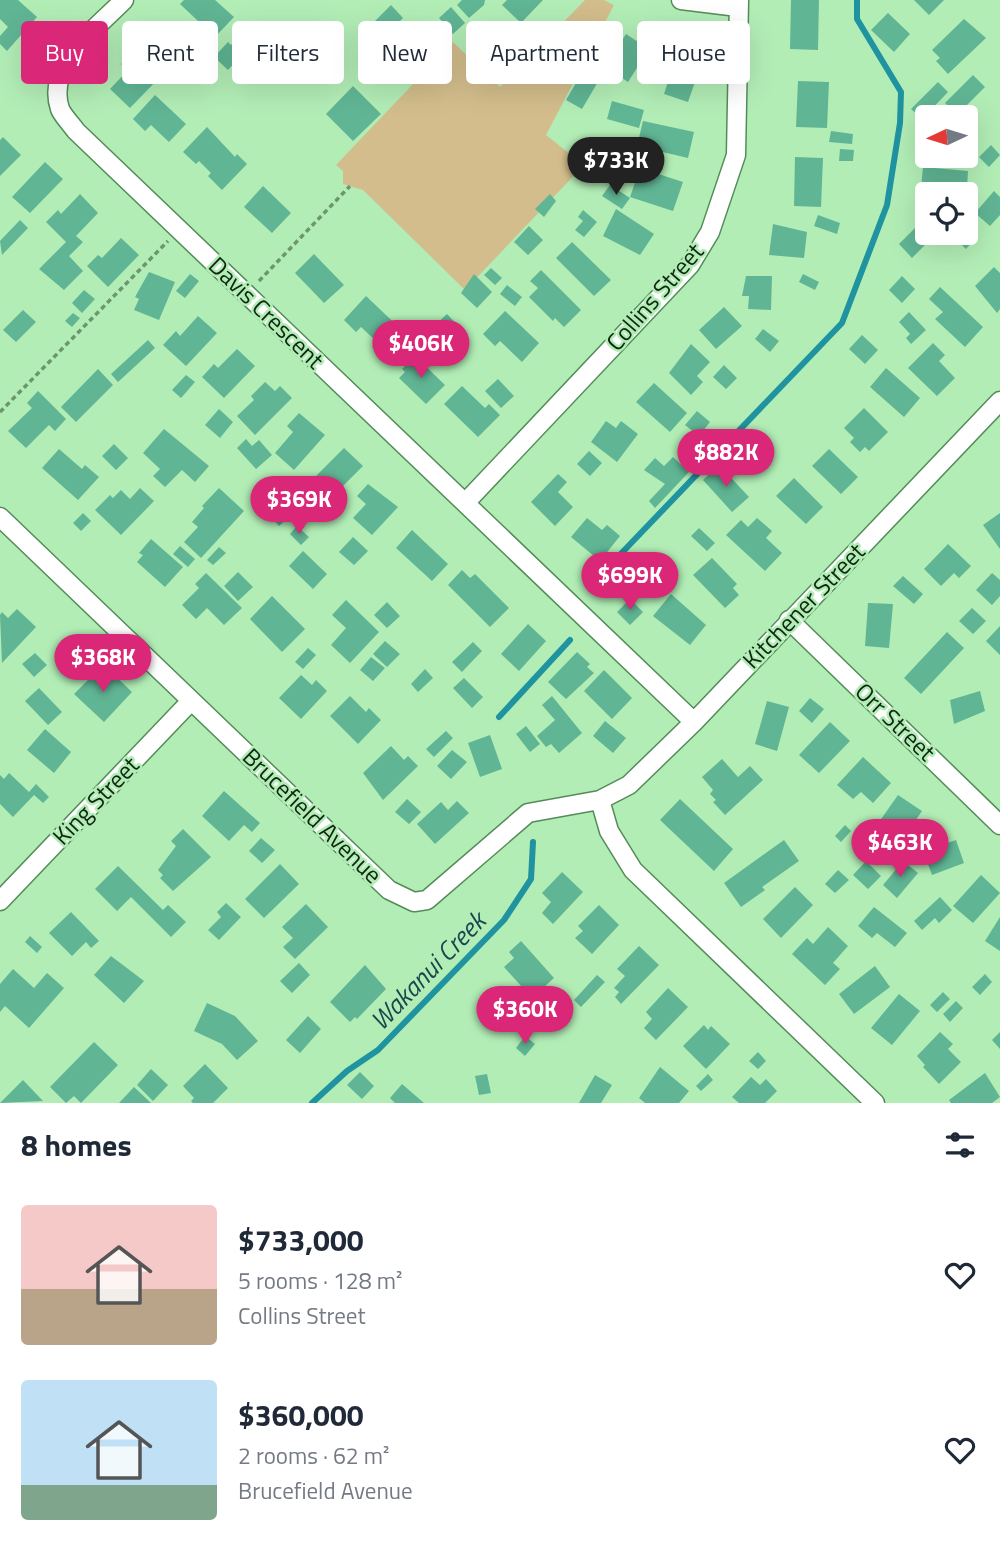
<!DOCTYPE html>
<meta charset="utf-8">
<style>
:root{--surface:#fff;--page:#f6f6f7;--text:#1f2937;--muted:#747a83;--accent:#db2777}
body{margin:0;font-family:"Titillium Web",sans-serif;background:var(--page);color:var(--text);height:100vh;display:flex;flex-direction:column;font-size:26px;white-space:nowrap}
*{box-sizing:border-box;margin:0}
p{font-size:23px;color:var(--muted)}
.icon{flex:none;width:38px;height:38px;fill:none;stroke:currentColor;stroke-width:2;stroke-linecap:round;stroke-linejoin:round}
.map{position:relative;height:1103px;overflow:hidden}
.sheet{display:flex;flex-direction:column;background:var(--surface);flex:1}
.sheet>*{flex:none}
.banner{position:absolute;left:21px;top:21px;width:959px;height:63px;display:flex;gap:14px}
.needle{width:46px;rotate:266deg}
.buttons{position:absolute;left:915px;top:105px;display:grid;gap:14px}
.buttons a{display:grid;place-items:center;width:63px;height:63px;border-radius:7px;background:var(--surface);box-shadow:0 7px 28px #0002;font-size:35px}
.price{position:absolute;translate:-50% -60px;padding:0 16px;border-radius:24px;background:var(--accent);color:#fff;font-size:23px;line-height:46px;filter:drop-shadow(0 2px 4px #0008)}
.price::after{content:'';position:absolute;left:50%;top:42px;width:21px;height:16px;margin-left:-10px;background:inherit;clip-path:polygon(0 0,100% 0,50% 100%)}
.price.active{background:#222;color:#fff}
ul{padding:0;list-style:none}
li{display:flex;align-items:center;gap:21px;height:175px;padding:0 21px}
li span{display:grid;place-items:center;flex:none;width:196px;height:140px;border-radius:7px;color:#555}
li>.icon{margin-inline-start:auto}
span .icon{width:84px;height:84px;fill:#fffc;stroke-width:1}
li b{font-size:30px}
h2{display:flex;justify-content:space-between;align-items:center;height:84px;padding:0 21px;font-size:30px}
.tag{padding:0 24px;border-radius:7px;background:var(--surface);box-shadow:0 7px 28px #0002;font-size:24px;line-height:63px}
.tag.active{background:var(--accent);color:#fff}
.map>svg:first-child{display:block}
.green{fill:#d3bd8c}
.lines{fill:none;stroke-linecap:round;stroke-linejoin:round}
.stream{stroke:#2093a0;stroke-width:6}
.building{fill:#60b594}
.street-casing{stroke:#548c59;stroke-width:21}
.path{stroke:#6b966e;stroke-width:3.5;stroke-dasharray:5 3.5;stroke-linecap:butt}
.street{stroke:#fff;stroke-width:18}
.labels{text-anchor:middle;stroke-width:5;stroke-linejoin:round;paint-order:stroke}
.street-label{font-size:24px;fill:#102712;stroke:#b2edb6}
.water-label{font-size:26px;font-style:italic;fill:#18474d;stroke:#b2edb6}
</style>
<div class="map">
<svg width="1000" height="1103" viewBox="0 0 1000 1103">
<rect width="100%" height="100%" fill="#b2edb6"/>
<!-- green -->
<path class="green" d="M585,0H604L614,5L546,135L584,165L465,290L363,190L343,184V171L336,165L453,42L500,87Z"/>
<g class="lines">
<!-- stream -->
<path class="stream" d="M590,586L842,323L887,205L900,123L901,92L857,19V0
M499,717L570,640
M312,1103L347,1071L378,1050L504,920L531,879L533,842"/>
</g>
<!-- building -->
<path class="building" d="M0,0H18L37,17L7,51L0,44V36L8,27L0,19Z
M184,0H215L234,17L215,37L180,4Z
M462,0H485L484,5L469,18L457,5Z
M507,0H543L521,23L502,5Z
M791,0H819L818,50L790,49Z
M914,0H944L929,15Z
M391,5L403,18L397,24L414,42L396,60L366,30Z
M451,7L465,23L453,34L439,18Z
M888,13L910,34L894,52L871,30Z
M964,19L986,38L948,74L936,61L940,58L932,50Z
M626,34L649,49L628,82L601,64L614,42L619,45Z
M237,38L248,48L228,70L214,57L228,42L231,45Z
M165,41L177,52L173,56L176,59L164,73L149,59Z
M658,41L669,48L652,74L643,68L647,62L644,61Z
M678,51L703,59L688,102L664,94Z
M133,52L160,77L130,108L110,89L127,71L121,64Z
M583,71L599,80L582,109L566,100Z
M973,75L985,87L957,115L945,103Z
M798,81L829,82L827,128L796,127Z
M938,82L948,92L922,119L911,109Z
M353,86L381,114L353,141L326,114Z
M155,95L186,124L169,142L151,125L145,131L133,119Z
M612,101L644,110L639,128L607,119Z
M643,121L694,132L688,158L637,146Z
M207,127L235,157L237,154L247,164L222,190L208,176L211,173L199,161L196,164L183,152Z
M831,131L853,134L852,144L829,142Z
M3,137L21,155L0,176V140Z
M991,145L1000,155L989,167L979,157Z
M840,149L854,150L853,161H839Z
M941,156H954L958,159L952,166Z
M795,157L823,158L821,207L794,206Z
M45,162L63,179L30,213L12,197Z
M923,167L968,171L967,188L946,185L945,194H928V210L919,209Z
M640,168L683,182L673,211L630,197Z
M610,185L630,198L622,209L602,196Z
M263,186L291,213L272,233L244,207Z
M994,191L1000,197V215L990,226L975,213Z
M80,194L98,213L76,236L83,242L69,256L83,271L64,290L39,269L66,242L46,222L58,210L61,214Z
M550,194L556,201L544,217L535,209Z
M616,209L654,234L640,255L603,236Z
M583,210L597,222L584,237L575,230L583,221L578,217Z
M818,215L840,223L837,234L814,226Z
M20,220L28,228L2,255L0,241Z
M773,224L807,232L804,258L769,255Z
M529,226L543,240L528,255L514,242Z
M917,226L930,240L912,258L899,244Z
M944,233H968L975,239L966,249L951,235L948,240L943,235Z
M121,238L139,255L108,287L87,266L98,255L102,258Z
M572,242L611,280L594,296L556,258Z
M314,254L344,285L324,303L295,273Z
M994,267L1000,273V309L997,313L975,286Z
M491,268L502,278L495,285L484,275Z
M541,270L581,310L564,327L555,318L553,321L529,297L538,288L530,281Z
M149,272L175,282L159,320L134,310L139,299L135,297Z
M190,274L199,281L185,298L176,291Z
M474,274L492,292L477,308L461,293Z
M803,274L819,282L815,290L799,282Z
M746,276H772L771,310L748,309L749,296H742Z
M902,276L915,289L902,303L889,290Z
M507,285L522,297L515,306L500,294Z
M940,287L983,327L965,347L935,319L943,312L929,299Z
M84,290L95,299L82,313L72,303Z
M366,296L408,336L385,359L372,347L377,342L361,327L356,332L344,320Z
M724,307L742,326L716,349L699,330Z
M23,310L36,322L16,342L3,330Z
M505,311L539,343L522,362L500,341L495,346L483,334Z
M909,312L926,330L911,344L906,338L910,334L899,322Z
M73,313L80,318L72,327L65,321Z
M447,314L461,329L446,343L432,328Z
M198,316L217,333L186,366L163,345L176,331L180,336Z
M763,329L779,341L770,352L755,339Z
M862,335L878,350L865,364L849,349Z
M148,340L155,348L118,382L111,374Z
M933,343L945,355L939,361L955,378L937,396L908,368Z
M691,344L710,362L697,376L703,382L691,395L669,373Z
M237,349L255,366L224,398L202,377L214,364L218,368Z
M415,356L445,385L426,404L399,378L405,372L402,369Z
M724,365L737,378L726,389L713,377Z
M886,368L920,398L904,417L870,387Z
M98,369L113,385L76,422L61,407Z
M186,375L195,382L181,398L172,390Z
M498,379L514,396L501,408L485,391Z
M265,382L275,391L280,386L292,398L255,435L237,416L254,400L251,396Z
M654,383L687,413L670,432L636,402Z
M462,386L485,408L489,404L500,415L478,437L444,404Z
M38,391L66,419L55,431L49,425L26,448L8,431L32,408L27,403Z
M864,408L888,432L869,451L865,447L860,452L850,442L854,438L844,428Z
M219,409L233,422L220,438L205,425Z
M697,411L710,422L699,436L685,425Z
M299,413L325,435L294,470L275,453L293,432L287,426Z
M606,421L616,428L621,421L638,434L617,462L591,442Z
M164,429L209,466L195,482L182,470L165,487L153,476L160,469L143,453Z
M246,439L252,446L259,440L272,455L256,469L237,448Z
M114,444L128,458L116,470L102,456Z
M344,448L363,466L335,494L316,476Z
M59,449L82,469L85,465L99,477L78,500L42,468Z
M829,449L858,477L841,494L812,466Z
M589,451L602,463L590,476L577,464Z
M673,457L689,472L655,508L649,501L665,484L644,470L655,458L664,466Z
M719,465L749,497L732,512L703,480Z
M558,474L567,482L558,492L573,507L555,526L531,502Z
M794,478L823,507L806,524L776,496Z
M368,484L398,507L372,535L353,518L366,504L357,496Z
M140,488L154,501L121,535L95,510L110,495L113,498L121,490L130,499Z
M219,488L244,511L201,558L184,542L198,527L192,522L204,508L202,506Z
M286,489L294,496L283,509L275,501Z
M278,511L286,520L279,526L271,517Z
M83,513L91,521L81,531L73,523Z
M1000,513V549L983,525Z
M587,518L602,530L607,525L620,536L600,561L571,537Z
M757,518L772,531L766,538L782,553L765,571L726,535L741,520L748,527Z
M297,526L309,537L301,545L290,534Z
M699,528L715,543L707,551L691,536Z
M412,530L448,564L432,581L396,548Z
M353,537L368,551L354,565L339,552Z
M151,539L183,567L165,587L137,562L143,555L139,553Z
M948,544L971,566L959,578L954,573L941,586L924,569Z
M180,546L195,559L188,567L173,554Z
M219,547L226,553L213,565L207,560Z
M303,551L327,574L313,589L289,566Z
M712,558L737,584L733,588L739,595L725,608L693,575Z
M651,560L664,572L652,586L639,574Z
M462,570L470,578L475,574L509,608L490,627L448,585Z
M238,572L253,587L238,601L224,586Z
M206,573L242,608L224,625L207,608L196,619L182,605L199,588L195,584Z
M992,573L1000,580V596L992,605L976,590Z
M903,576L923,594L914,604L893,586Z
M671,594L706,625L690,645L653,616Z
M272,596L305,629L282,652L250,619Z
M630,599L643,612L630,625L617,612Z
M346,600L379,632L350,663L331,645L346,628L332,615Z
M387,602L400,616L387,628L374,615Z
M868,603L893,604L889,648L865,646Z
M972,608L986,621L973,634L959,621Z
M17,609L36,627L2,663L0,615L2,612L8,618Z
M528,624L546,641L519,671L501,654Z
M1000,626V655L986,641Z
M947,632L964,648L921,694L904,678Z
M385,641L400,654L387,667L373,654Z
M473,642L482,651L462,672L452,662Z
M308,648L316,655L303,669L295,662Z
M577,652L590,664L587,667L594,673L566,699L548,682Z
M35,653L47,665L34,677L22,664Z
M371,657L385,668L373,681L360,670Z
M107,668L132,692L104,722L74,694L96,672L100,676Z
M425,669L433,678L418,692L411,684Z
M604,670L632,698L612,719L584,691Z
M301,675L312,685L316,680L327,691L301,719L279,698Z
M464,678L483,697L472,708L453,688Z
M39,688L62,712L48,725L25,701Z
M980,691L985,711L954,724L950,700Z
M350,696L366,712L369,708L381,720L358,744L330,716Z
M552,696L582,733L559,753L551,744L546,747L537,736L555,720L542,705Z
M810,698L824,709L812,723L799,711Z
M767,701L789,707L777,751L755,744Z
M605,721L626,738L613,753L593,736Z
M830,722L850,741L819,773L799,755Z
M526,726L540,744L530,752L516,734Z
M45,729L71,752L54,773L27,750Z
M446,731L453,738L434,757L426,749Z
M490,735L502,769L480,777L468,743Z
M391,746L404,760L408,756L418,766L383,800L363,773Z
M452,750L467,762L451,779L437,766Z
M863,757L891,783L873,803L861,792L853,799L837,785Z
M722,759L738,777L750,766L763,780L725,815L713,802L716,800L710,794L713,790L702,777Z
M9,773L29,792L36,784L49,797L43,803L34,795L13,817L0,804V775L4,779Z
M224,791L260,823L252,832L244,825L229,841L202,816Z
M898,795L922,811L896,849L872,832Z
M407,799L421,812L409,824L395,812Z
M680,799L733,849L714,871L660,820Z
M457,801L469,813L435,844L417,824L441,802L448,810Z
M845,825L851,831L841,842L835,836Z
M183,829L211,857L173,891L160,878L163,875L158,870L176,846L171,841Z
M261,838L275,850L262,863L249,851Z
M784,840L799,861L762,887L765,890L741,907L724,883Z
M956,840L964,863L932,875L923,851Z
M866,861L881,876L868,889L853,875Z
M903,861L918,873L897,898L883,885Z
M280,864L299,884L264,918L245,899Z
M118,866L163,910L168,905L186,922L171,937L131,897L117,911L95,889Z
M838,870L849,880L835,893L825,884Z
M562,872L583,892L553,924L542,913L551,902L542,893Z
M981,875L1000,893L973,923L953,906Z
M795,887L813,905L781,938L763,919Z
M940,897L952,910L939,923L935,918L922,930L914,921Z
M226,903L241,917L219,940L208,930L221,917L217,912Z
M306,904L328,927L295,959L283,947L293,938L282,927Z
M599,905L619,925L592,954L575,938L583,931L578,926Z
M874,907L907,933L895,947L877,933L872,938L858,926Z
M71,912L99,941L91,948L86,942L72,956L49,933Z
M1000,917V951L985,941Z
M828,927L848,946L833,963L840,969L825,985L792,954L807,938L813,944Z
M30,936L42,947L37,953L25,942Z
M521,941L554,978L532,998L504,967L514,958L509,952Z
M639,946L659,965L621,1004L615,997L619,992L614,988L625,976L617,969Z
M111,956L144,981L124,1003L94,975Z
M299,963L310,975L292,993L280,981Z
M365,965L386,989L357,1019L355,1017L350,1022L330,1002Z
M875,966L890,987L854,1014L839,994Z
M13,969L34,988L47,973L64,988L29,1028L5,1006L0,1012V984Z
M985,974L992,982L980,995L972,987Z
M597,975L605,982L581,1007L574,1000Z
M668,988L688,1007L656,1040L644,1028L652,1019L646,1012Z
M943,992L950,999L937,1012L930,1005Z
M899,994L920,1011L892,1045L871,1028Z
M956,1001L963,1008L950,1022L943,1014Z
M207,1003L235,1016L258,1041L237,1060L222,1044L194,1031Z
M308,1016L321,1029L300,1053L286,1040Z
M704,1025L708,1030L711,1026L730,1044L706,1069L683,1046Z
M940,1032L953,1044L948,1049L961,1062L939,1084L923,1067L925,1065L917,1056Z
M1000,1032V1049L992,1040Z
M525,1036L535,1044L525,1056L516,1048Z
M94,1042L118,1065L81,1103L74,1096L66,1103L50,1087Z
M758,1052L766,1061L758,1069L749,1061Z
M205,1064L228,1088L213,1103H193L191,1101L194,1098L183,1086Z
M660,1067L689,1091L679,1103H645L639,1098Z
M151,1069L168,1085L153,1101L137,1085Z
M360,1072L374,1086L362,1099L347,1085Z
M985,1073L1000,1097L992,1103H951L949,1100Z
M487,1074L491,1093L479,1095L475,1076Z
M708,1074L713,1080L701,1091L696,1086Z
M595,1075L612,1085L601,1103H579Z
M751,1077L760,1085L766,1079L777,1091L765,1103H739L732,1097Z
M23,1080L43,1101L0,1103Z
M402,1084L424,1103H395L390,1098Z
M134,1087L151,1103H119Z"/>
<g class="lines">
<defs>
<path id="street" d="M124,0C97,28 45,64 60,109C63,116 71,124 76,131L694,722
M681,0L738,7
M466,502L690,265L710,232L736,155L739,0
M0,517L389,890L414,902L427,900L528,813L600,800L629,785L694,722L1000,401
M789,620L1000,825
M600,800L609,831L633,870L875,1103
M0,901L191,701"/>
</defs>
<!-- street casing -->
<use href="#street" class="street-casing"/>
<!-- path -->
<path class="path" d="M259,281L350,186
M0,412L168,241"/>
<!-- street -->
<use href="#street" class="street"/>
</g>
<g class="labels">
<!-- street labels -->
<g class="street-label">
<text transform="translate(655 297) rotate(-49)" y="8">Collins Street</text>
<text transform="translate(266 313) rotate(44)" y="8">Davis Crescent</text>
<text transform="translate(804 606) rotate(-46)" y="8">Kitchener Street</text>
<text transform="translate(895 722) rotate(44)" y="8">Orr Street</text>
<text transform="translate(96 801) rotate(-46)" y="8">King Street</text>
<text transform="translate(312 816) rotate(44)" y="8">Brucefield Avenue</text>
</g>
<!-- water labels -->
<g class="water-label">
<text transform="translate(428 971) rotate(-46)" y="9">Wakanui Creek</text>
</g>
</g>
</svg>
<div class="buttons">
<a><svg class="needle" viewBox="-14 -14 28 28"><path d="M0-13l5 13h-10z" fill="#e53935"/><path d="M0 13l5-13h-10z" fill="#747a83"/></svg></a>
<a><svg class="icon" aria-label="locate" viewBox="0 0 24 24"><circle cx="12" cy="12" r="6"/><path d="M12 2v4M12 18v4M2 12h4M18 12h4"/></svg></a>
</div>
<b class="price active" style="left:616px;top:197px">$733K</b>
<b class="price" style="left:421px;top:380px">$406K</b>
<b class="price" style="left:726px;top:489px">$882K</b>
<b class="price" style="left:299px;top:536px">$369K</b>
<b class="price" style="left:630px;top:612px">$699K</b>
<b class="price" style="left:103px;top:694px">$368K</b>
<b class="price" style="left:900px;top:879px">$463K</b>
<b class="price" style="left:525px;top:1046px">$360K</b>
<div class="banner">
<a class="tag active">Buy</a>
<a class="tag">Rent</a>
<a class="tag">Filters</a>
<a class="tag">New</a>
<a class="tag">Apartment</a>
<a class="tag">House</a>
</div>
</div>
<section class="sheet">
<h2>8 homes<svg class="icon" aria-label="filters" viewBox="0 0 24 24"><path d="M4 7h16M4 17h16"/><circle cx="9" cy="7" r="2"/><circle cx="15" cy="17" r="2"/></svg></h2>
<ul>
<li><span style="background:linear-gradient(#f6c9c9 60%,#b9a48a 0)"><svg class="icon" aria-label="home" viewBox="0 0 24 24"><path d="M3 11l9-7 9 7M6 9v11h12V9"/></svg></span><div><b>$733,000</b><p>5 rooms · 128 m²</p><p>Collins Street</p></div><svg class="icon" aria-label="heart" viewBox="0 0 24 24"><path d="M12 20l-8-8c-3-5 5-10 8-4 3-6 11-1 8 4z"/></svg></li>
<li><span style="background:linear-gradient(#bfe0f5 75%,#7fa58c 0)"><svg class="icon" aria-label="home" viewBox="0 0 24 24"><path d="M3 11l9-7 9 7M6 9v11h12V9"/></svg></span><div><b>$360,000</b><p>2 rooms · 62 m²</p><p>Brucefield Avenue</p></div><svg class="icon" aria-label="heart" viewBox="0 0 24 24"><path d="M12 20l-8-8c-3-5 5-10 8-4 3-6 11-1 8 4z"/></svg></li>
</ul>
</section>
